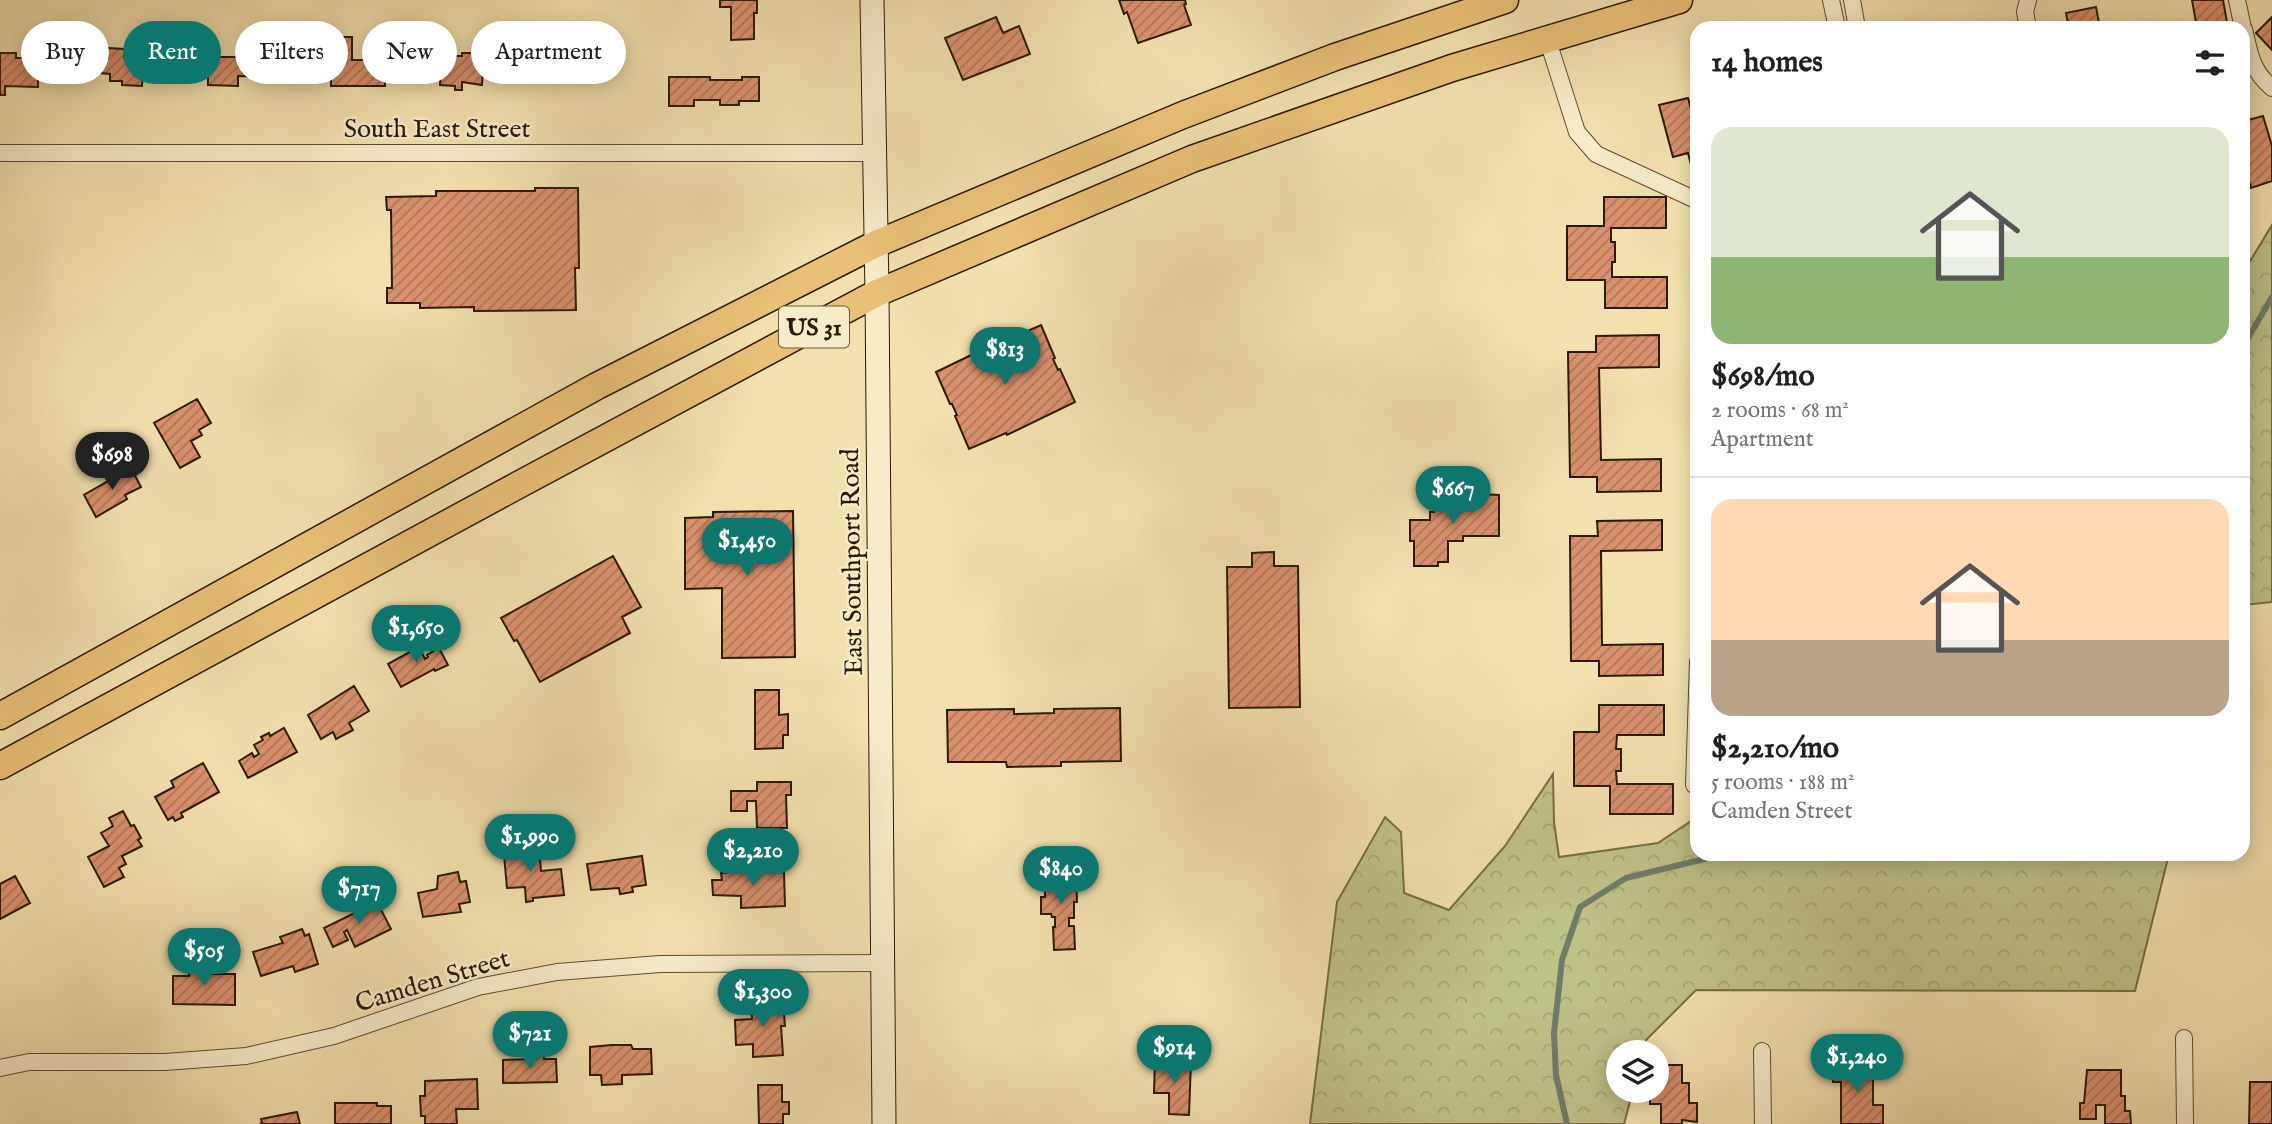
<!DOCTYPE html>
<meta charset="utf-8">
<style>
:root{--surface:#fff;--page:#f2f2f2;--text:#202124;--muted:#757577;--line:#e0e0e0;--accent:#0f766e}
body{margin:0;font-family:"IM FELL English",serif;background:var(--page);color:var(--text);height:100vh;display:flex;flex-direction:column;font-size:26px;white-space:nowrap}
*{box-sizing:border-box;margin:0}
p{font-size:23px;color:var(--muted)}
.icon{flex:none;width:38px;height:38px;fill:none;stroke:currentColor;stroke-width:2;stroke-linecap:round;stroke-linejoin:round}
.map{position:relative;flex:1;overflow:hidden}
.sheet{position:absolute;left:1690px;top:21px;width:560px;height:840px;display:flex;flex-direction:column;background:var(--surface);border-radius:21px;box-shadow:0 4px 18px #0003}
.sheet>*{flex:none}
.hud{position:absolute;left:21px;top:21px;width:665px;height:63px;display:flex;gap:14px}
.controls{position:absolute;left:1606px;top:1040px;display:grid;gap:14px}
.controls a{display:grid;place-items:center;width:63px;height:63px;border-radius:50%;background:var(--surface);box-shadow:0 4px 18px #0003;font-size:35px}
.price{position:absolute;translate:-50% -60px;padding:0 16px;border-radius:24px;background:var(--accent);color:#fff;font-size:23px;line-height:46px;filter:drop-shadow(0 2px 4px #0008)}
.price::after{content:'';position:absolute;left:50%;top:42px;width:21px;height:16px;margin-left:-10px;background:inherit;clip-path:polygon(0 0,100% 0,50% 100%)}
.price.selected{background:#222;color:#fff}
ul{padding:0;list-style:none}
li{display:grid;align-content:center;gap:14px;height:371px;padding:0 21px}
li+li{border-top:2px solid var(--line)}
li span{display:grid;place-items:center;height:217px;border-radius:21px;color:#555}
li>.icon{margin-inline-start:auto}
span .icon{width:126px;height:126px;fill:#fffc;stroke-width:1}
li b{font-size:30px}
h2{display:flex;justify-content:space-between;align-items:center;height:84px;padding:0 21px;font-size:30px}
.pill{padding:0 24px;border-radius:32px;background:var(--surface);box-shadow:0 4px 18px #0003;font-size:24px;line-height:63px}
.pill.selected{background:var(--accent);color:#fff}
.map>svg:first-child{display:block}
.forest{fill:url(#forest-crowns);stroke:#766d48;stroke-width:2}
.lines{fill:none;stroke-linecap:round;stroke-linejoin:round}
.stream{stroke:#707c67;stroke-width:6}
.building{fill:url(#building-hatch);stroke:#2d1909;stroke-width:2}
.minor-casing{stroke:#5e4b32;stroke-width:18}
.secondary-casing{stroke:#2d1909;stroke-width:25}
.primary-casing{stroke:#2d1909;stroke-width:29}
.minor{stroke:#f7ebca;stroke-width:16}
.secondary{stroke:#f7ebca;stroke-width:23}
.primary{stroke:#e9c077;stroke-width:26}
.labels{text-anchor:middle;stroke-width:5;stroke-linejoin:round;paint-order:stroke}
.shield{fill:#f7ebca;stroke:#6a5843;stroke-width:2}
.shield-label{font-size:24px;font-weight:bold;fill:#2d1909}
.street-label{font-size:26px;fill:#2d1909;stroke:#f7ebca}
</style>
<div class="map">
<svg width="2272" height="1124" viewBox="0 0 2272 1124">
<defs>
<pattern id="forest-crowns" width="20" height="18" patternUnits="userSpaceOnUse" patternTransform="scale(1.75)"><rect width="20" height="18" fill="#bec188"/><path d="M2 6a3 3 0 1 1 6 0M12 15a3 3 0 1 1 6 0" fill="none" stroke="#a4a574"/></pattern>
<pattern id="building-hatch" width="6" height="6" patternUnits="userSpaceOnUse" patternTransform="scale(1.75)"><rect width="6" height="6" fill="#da916d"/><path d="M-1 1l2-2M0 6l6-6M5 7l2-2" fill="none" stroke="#b17658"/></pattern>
</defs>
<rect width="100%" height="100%" fill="#f2e0ae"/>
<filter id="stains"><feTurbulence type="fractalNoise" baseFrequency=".00286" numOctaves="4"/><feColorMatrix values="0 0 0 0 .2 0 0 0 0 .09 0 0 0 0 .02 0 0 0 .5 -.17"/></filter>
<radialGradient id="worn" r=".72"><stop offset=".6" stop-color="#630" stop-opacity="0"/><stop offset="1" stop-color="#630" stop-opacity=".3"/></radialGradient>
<!-- forest -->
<path class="forest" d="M2272,225V602L2244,605V271Z
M1553,774L1554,822L1559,857L1658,843L1697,817L1698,854H2169L2135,991L1696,990L1646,1040L1643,1052H1619V1090H1633L1624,1124H1310L1337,902L1385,817L1401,832L1404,893L1449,910L1505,846Z"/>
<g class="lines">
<!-- stream -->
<path class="stream" d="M2244,345L2272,297
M1567,1124L1556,1075L1554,1033L1562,960L1580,907L1626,878L1725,854"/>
</g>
<!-- building -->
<path class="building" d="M720,0H757V13H754V39L731,40V7H720Z
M1119,0H1185L1186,4L1184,5L1191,25L1138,43L1127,12L1124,14Z
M2192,0H2223L2228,28H2197Z
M2096,7L2100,28H2069L2066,13Z
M996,17L1003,33L1019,26L1030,54L963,80L945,38Z
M2272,17V50L2256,33Z
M501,34H520L519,54H501V50L484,49V54L490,55V65H483L482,85L462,82V90H455V86L440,85L441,70H437V56H462V53H476V40H501Z
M331,37H352V60H385V86H331Z
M271,38L294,39L293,77L238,76V86L208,85V57H237V53L271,54Z
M108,48L124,49V58H128V52H132V55L151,56V51H162V75L143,74L142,86L122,85V81H110V74L100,73V58H108Z
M0,53H16V58H38V87L5,86V95H0Z
M669,77H710V80H742V77H759V101H739V105H720V100H694V106H669Z
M1688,98L1698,134V180H1695L1688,153L1673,157L1659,105Z
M2244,104L2248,120L2263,116L2272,146V181L2251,188L2244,161Z
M535,188H578L579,268H575L576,310L474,311V307L420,308V303H387V288H392L391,210H387L386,197L436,196V191H535Z
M1604,197H1666V228H1611V242H1615V262H1612V277H1667V308H1605V280H1567V226H1604Z
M1041,325L1055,358L1053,359L1058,370L1060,369L1075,402L1007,435L1006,433L969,449L955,416L957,415L952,404H950L936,372L1004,339L1005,341Z
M1659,335V367L1599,368L1601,460L1661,459V491L1597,492V477H1570L1568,352H1596V336Z
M197,399L211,423L199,430L202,435L191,441L200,457L180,468L154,423Z
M131,468L141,487L125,495L127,499L96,517L84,495Z
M1480,494L1499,495V536H1463V541H1448V562H1438V566H1414V541H1410V520H1430V512H1434V498H1480Z
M793,511L795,657L722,658V588L685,589V518L713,517V512Z
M1662,520V550L1601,551L1602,645L1663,644V675L1599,676V661H1571L1570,536H1598L1597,521Z
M1274,552V566H1298L1300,707L1229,708L1227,567H1252V553Z
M613,556L641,607L622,617L630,633L540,682L517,640L514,641L501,618Z
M419,647L425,659L428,657L427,655L439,648L448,665L435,671L434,669L401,687L388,664Z
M354,686L369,711L349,723L353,730L336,739L333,732L321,739L308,715Z
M755,690H779V715L788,714V735H783V748L755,749Z
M1599,705H1664V735H1617L1616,749H1621V771H1616L1617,784H1673V814H1610V786H1574V732H1599Z
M1120,708L1121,761L1061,762V766L1007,767L1006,762H948L947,710L1014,709V714L1054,713V709Z
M284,728L297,752L248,778L239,761L252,753L254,757L259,754L254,745L263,740L261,737L269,733L270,736Z
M203,763L219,792L181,813L183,817L175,821L173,817L168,820L155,797L174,787L171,781Z
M757,782H791V795H786L787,828H757L756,801H747V811H731V791H757Z
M123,811L131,826L134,825L141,838L138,840L142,846L122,856L126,864L119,868L124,877L104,887L88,857L109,846L101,833L113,826L109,818Z
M527,842L529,860L540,859L541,871L561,869L564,895L533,898V901L526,902L525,887L507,888L503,844Z
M642,856L646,885L632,887L633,892L620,894L619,888L591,890L587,864Z
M1046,869L1076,870L1077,902H1074V918H1069V926H1074L1075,949L1054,950L1053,927H1055V917H1052L1051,914H1041V897H1045V890H1047Z
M458,872L460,882L466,881L470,902L459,904L461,912L423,917L418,893L437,889L438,876Z
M784,872L785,906L741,908V896L713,895L712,880H722L721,873Z
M15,876L30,903L0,919V884Z
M377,902L391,929L355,947L347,930L344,932L348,940L333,947L324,928Z
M302,929L305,936L309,934L318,964L295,972L293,966L261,976L253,952L283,943L280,937Z
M189,968H209V974H235V1005L173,1004V976H189Z
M783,1001L785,1026H781L783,1055L753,1057V1044L736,1045L735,1020L752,1019L751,1002Z
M612,1045H631L633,1049H651L652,1074L622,1075V1084L602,1085L601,1075H590V1047Z
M536,1055H544V1059H556L557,1082L503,1083V1060L536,1059Z
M1155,1061L1191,1062L1189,1115L1169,1114V1093H1154Z
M1833,1064H1873V1105H1883V1124H1841V1082H1833Z
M1662,1065H1682V1083H1689V1103H1697V1122L1682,1120V1124H1661V1104H1650V1090H1661Z
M2087,1070H2121V1096H2125V1111H2130L2131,1124H2105V1105H2096V1119H2080V1103H2084Z
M477,1079L478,1109H456L457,1124H425V1116H421L420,1096H425V1081Z
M2250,1082H2272V1124H2249Z
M758,1085H782V1102H789V1114H783V1124H759Z
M335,1103H377V1106H391V1124H335Z
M297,1112L300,1124H260L262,1123L261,1119Z"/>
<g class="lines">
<defs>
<path id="minor" d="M1831,0L1837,28
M1852,0L1857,28
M2028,0L2025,12L2028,28
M2237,0L2243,28
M2244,29C2250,54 2251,70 2272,88
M1547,38L1577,132L1596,154L1698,201
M0,153H874
M1694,785L1698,661
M2184,1038L2185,1124
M1762,1051L1763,1124
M0,1068L29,1062H165L246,1056L334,1036L478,987L557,972L660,964L883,963"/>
<path id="secondary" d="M872,0L877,293L884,1124"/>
<path id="primary" d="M0,716L597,386L876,244L1183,115L1335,57L1505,0
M0,766L522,483L877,293L1192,159L1452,68L1679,0"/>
</defs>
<!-- minor casing -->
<use href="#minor" class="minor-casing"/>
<!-- secondary casing -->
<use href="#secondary" class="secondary-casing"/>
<!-- primary casing -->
<use href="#primary" class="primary-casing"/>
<!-- minor -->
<use href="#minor" class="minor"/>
<!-- secondary -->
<use href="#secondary" class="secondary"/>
<!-- primary -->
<use href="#primary" class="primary"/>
</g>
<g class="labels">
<!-- shield labels -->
<rect class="shield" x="779" y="306.5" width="70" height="41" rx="5"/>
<g class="shield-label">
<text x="814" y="335">US 31</text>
</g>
<!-- street labels -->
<g class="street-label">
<text x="437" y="137">South East Street</text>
<text transform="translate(851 562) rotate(-91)" y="9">East Southport Road</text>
<text transform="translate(432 980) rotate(-17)" y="9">Camden Street</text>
</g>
</g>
<rect width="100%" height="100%" filter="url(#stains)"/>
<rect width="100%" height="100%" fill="url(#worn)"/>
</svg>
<div class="controls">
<a><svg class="icon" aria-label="layers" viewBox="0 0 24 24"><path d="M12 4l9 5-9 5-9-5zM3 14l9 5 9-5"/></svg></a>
</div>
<b class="price" style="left:1005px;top:387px">$813</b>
<b class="price selected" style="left:112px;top:492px">$698</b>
<b class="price" style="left:1453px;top:526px">$667</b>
<b class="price" style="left:747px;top:578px">$1,450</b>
<b class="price" style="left:416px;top:665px">$1,650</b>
<b class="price" style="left:530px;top:874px">$1,990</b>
<b class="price" style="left:753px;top:888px">$2,210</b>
<b class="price" style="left:1061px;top:906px">$840</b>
<b class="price" style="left:359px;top:926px">$717</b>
<b class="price" style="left:204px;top:988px">$505</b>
<b class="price" style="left:763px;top:1029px">$1,300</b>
<b class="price" style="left:530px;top:1071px">$721</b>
<b class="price" style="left:1174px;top:1085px">$914</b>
<b class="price" style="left:1857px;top:1094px">$1,240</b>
<div class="hud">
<a class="pill">Buy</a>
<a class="pill selected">Rent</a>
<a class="pill">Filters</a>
<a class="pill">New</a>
<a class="pill">Apartment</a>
</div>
<section class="sheet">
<h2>14 homes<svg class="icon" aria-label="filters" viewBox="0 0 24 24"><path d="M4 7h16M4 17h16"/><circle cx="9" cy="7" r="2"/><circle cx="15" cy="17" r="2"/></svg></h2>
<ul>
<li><span style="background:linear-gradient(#dfe7d0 60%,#8fb573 0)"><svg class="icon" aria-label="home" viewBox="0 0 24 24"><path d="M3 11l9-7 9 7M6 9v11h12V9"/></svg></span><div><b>$698/mo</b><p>2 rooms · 68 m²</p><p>Apartment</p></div></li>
<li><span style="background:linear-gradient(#ffd9b3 65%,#b9a48a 0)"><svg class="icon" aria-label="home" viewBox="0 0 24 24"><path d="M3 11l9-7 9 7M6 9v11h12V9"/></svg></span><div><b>$2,210/mo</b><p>5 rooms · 188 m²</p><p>Camden Street</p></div></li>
</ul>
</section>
</div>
